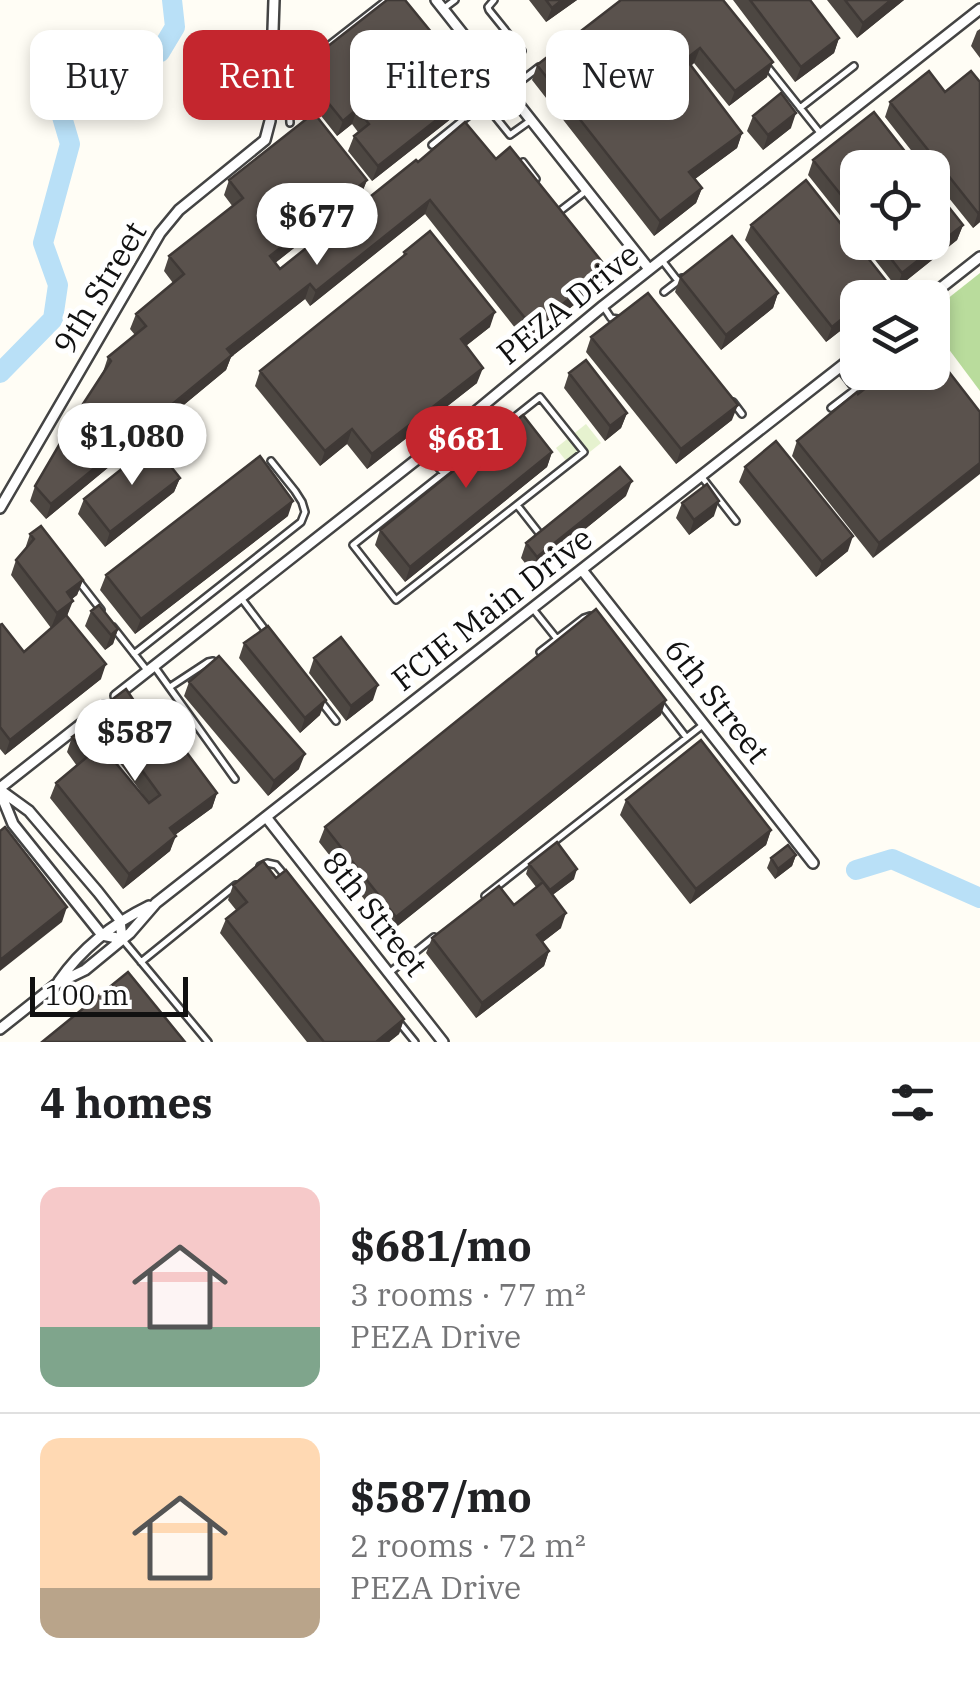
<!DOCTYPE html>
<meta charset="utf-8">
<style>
:root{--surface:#fff;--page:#f6f6f6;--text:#202124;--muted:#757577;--line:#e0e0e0;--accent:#c4262e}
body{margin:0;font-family:"IBM Plex Serif",serif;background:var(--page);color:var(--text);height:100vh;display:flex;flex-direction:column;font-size:38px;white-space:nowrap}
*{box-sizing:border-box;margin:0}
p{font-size:32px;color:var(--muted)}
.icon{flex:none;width:55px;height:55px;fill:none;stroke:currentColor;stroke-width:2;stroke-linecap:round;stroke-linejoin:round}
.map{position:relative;height:1042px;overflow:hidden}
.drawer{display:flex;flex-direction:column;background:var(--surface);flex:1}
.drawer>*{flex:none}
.guide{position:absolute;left:30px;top:30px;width:920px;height:90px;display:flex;gap:20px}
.buttons{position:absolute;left:840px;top:150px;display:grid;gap:20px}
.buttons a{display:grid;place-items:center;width:110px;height:110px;border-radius:20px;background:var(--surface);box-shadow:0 5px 15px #0003;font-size:50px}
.scale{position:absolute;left:30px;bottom:25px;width:158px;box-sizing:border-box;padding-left:10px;border:5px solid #111;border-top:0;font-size:28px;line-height:35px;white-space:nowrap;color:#111;-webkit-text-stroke:8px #fff;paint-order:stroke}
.price{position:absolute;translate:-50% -85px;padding:0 22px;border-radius:35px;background:#fff;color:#222;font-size:32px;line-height:65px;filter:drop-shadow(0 2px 5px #0008)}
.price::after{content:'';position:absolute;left:50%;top:60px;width:30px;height:22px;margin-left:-15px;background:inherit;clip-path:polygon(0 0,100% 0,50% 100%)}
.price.selected{background:var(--accent);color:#fff}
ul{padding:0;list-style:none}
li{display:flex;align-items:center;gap:30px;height:250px;padding:0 40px}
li+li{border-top:2px solid var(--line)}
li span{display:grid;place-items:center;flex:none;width:280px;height:200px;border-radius:20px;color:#555}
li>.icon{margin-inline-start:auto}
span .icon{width:120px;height:120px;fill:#fffc;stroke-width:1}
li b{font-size:42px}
h2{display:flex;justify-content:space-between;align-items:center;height:120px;padding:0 40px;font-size:42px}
.tag{padding:0 35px;border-radius:20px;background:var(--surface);box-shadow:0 5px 15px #0003;font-size:35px;line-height:90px}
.tag.selected{background:var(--accent);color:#fff}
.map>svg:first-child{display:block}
.forest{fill:#b9dc9c}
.pitch{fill:#e6f2cf}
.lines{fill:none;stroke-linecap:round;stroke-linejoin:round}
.river{stroke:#b9e0f7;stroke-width:20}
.lane-casing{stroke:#444;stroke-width:10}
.street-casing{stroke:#444;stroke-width:14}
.lane{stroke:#fff;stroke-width:5}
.street{stroke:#fff;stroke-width:9}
.wall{fill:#4d4742}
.shaded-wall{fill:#3f3936}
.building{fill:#5a524d;stroke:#3f3936;stroke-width:2.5}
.labels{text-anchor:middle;stroke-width:10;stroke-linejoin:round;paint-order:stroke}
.street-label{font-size:32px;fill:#111;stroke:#fff}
</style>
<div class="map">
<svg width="980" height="1042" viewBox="0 0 980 1042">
<rect width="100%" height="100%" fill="#fffdf5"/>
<!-- forest -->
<path class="forest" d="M980,273V391L933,328L932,311Z"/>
<!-- pitch -->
<path class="pitch" d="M586,424L601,443L571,467L556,448Z"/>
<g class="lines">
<!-- river -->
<path class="river" d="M0,373L53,319L58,285L43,243L70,144L55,93L83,60L121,51L160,52L175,27L172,0
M856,870L892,859L980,898"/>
<defs>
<path id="lane" d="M494,0L488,7L489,10L522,51
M443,9L455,0
M438,45L453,63
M766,65L821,134
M472,88L510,135L531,120
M508,91L539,67
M800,108L854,66
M290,123L288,84L291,75L387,0
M432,145L484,103
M523,162L536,179
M560,211L586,191
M661,259L678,281
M664,292L682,278
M603,306L611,318L618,319
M839,368L855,389
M540,397L584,452L396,600L353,545Z
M733,402L742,414
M831,408L878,372
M426,452L443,473
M701,476L736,521
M517,505L539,533
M80,583L101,610
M241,598L266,631
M533,609L557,639
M113,627L146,669
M540,652L584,618L590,616
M134,654L301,522L305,512L302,502L295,491L271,461
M154,666L235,779
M170,687L208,662L213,661L217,665
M659,702L686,737
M322,703L336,721
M260,866L267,863L276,865L287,878
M485,896L704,724
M123,940L208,1042
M141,962L236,885
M389,973L434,937
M398,1021L415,1042"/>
<path id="street" d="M436,0L649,269
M928,298L980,257
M0,508L160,233L179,210L265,140L270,121L274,0
M582,570L813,863
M116,696L444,438L603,306L980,9
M0,788L104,706
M0,790L29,811L98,892L120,920L122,939
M0,792L13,824L102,935L122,939
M266,817L443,1042
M59,981C82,948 112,924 149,906
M0,1029L58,983L85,970L130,933L156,903L858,353"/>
</defs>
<!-- lane casing -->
<use href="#lane" class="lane-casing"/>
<!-- street casing -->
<use href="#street" class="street-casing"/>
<!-- lane -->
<use href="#lane" class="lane"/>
<!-- street -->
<use href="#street" class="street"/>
</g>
<!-- wall -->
<path class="wall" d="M529,0H577L546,22Z
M621,0L767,77L729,106L694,63L691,66L742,133L737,148L695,179L702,188L696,203L654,236L532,80L537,65Z
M733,0H810L839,38L834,53L795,82Z
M827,0H904L857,38Z
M980,29V58L971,46L977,31Z
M435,59L422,70L423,72L471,103L372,181L348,151L354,136L358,132L352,124L337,136L295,83L300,68Z
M980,82V222L973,228L932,177V168H925L885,117L890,102L945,92Z
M753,116L791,128L763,150L747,131Z
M496,159L607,268L602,282L527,343L425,214L310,306L305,299L231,357L226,370L46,519L30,501L35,486L78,424L75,422L81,407L103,372L108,357L135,335L130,329L136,314L173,283L164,271L169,256L233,207L224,195L229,180H367L361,195L275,263L280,269L418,162Z
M813,160L858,168V238L808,175Z
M751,225L858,298V317L826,342L745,240Z
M963,225L957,240L897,288L861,242H932Z
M404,252L490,327L466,346L477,383L367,469L347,444L320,466L255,386L260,371L403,257Z
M680,277L778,293L773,308L721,350L675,292Z
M591,337L732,420L676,464L586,352Z
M569,373L627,413L621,428L605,441L564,388Z
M980,412L873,558L792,456L797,441Z
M552,452L547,467L405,582L375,545L380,530Z
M745,467L848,551L816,577L739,482Z
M180,478L174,492L105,547L78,514L84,499Z
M626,496L532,572L521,558L526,543Z
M682,503L714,516L689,535L676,518Z
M288,516L135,634L100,590L106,575Z
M30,534L83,580L77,595L72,599L67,616L101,679L5,755L0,749V625L24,652L51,628L11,575L16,560L25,549Z
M91,611L118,629L113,644L105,650L85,626Z
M244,643L320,715L300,733L239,658Z
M314,658L373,700L346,721L309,673Z
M189,682L299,769L268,796L184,696Z
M98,710L145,717L217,793L212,808L175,835L170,851L123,889L50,798L56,783L77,766L67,752L72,737L149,803L92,725Z
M661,715L390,932L319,842L325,827Z
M626,800L771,830L766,845L690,904L620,815Z
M796,855L792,866L775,879L767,868L771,858Z
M529,864L574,879L552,895L561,928L543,942L549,951L544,966L476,1018L426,953L432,938L514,905L536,887L526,874Z
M276,878L404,1019L399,1034L389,1042H307L220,933L226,919L236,910L228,900L233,885Z"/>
<!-- shaded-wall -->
<path class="shaded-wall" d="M562,0H577L546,22L552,8Z
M891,0H904L857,38L863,23Z
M839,38L834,53L795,82L801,67Z
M441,44L435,59L413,76L419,61Z
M700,48L694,63L680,74L686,59Z
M773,62L767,77L729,106L735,91Z
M477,88L471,103L372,181L378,166Z
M357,109L352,124L337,136L343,121Z
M796,113L791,128L763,150L768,135Z
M742,133L737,148L684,187L689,172Z
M367,180L361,195L265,271L270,256Z
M702,188L696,203L654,236L660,221Z
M430,200L425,214L310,306L316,291Z
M980,212V222L973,228L978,213Z
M963,225L957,240L897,288L902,273Z
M607,268L602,282L527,343L533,328Z
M887,282L882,297L868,298Z
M310,284L305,299L231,357L226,370L46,519L51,504L227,349Z
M778,293L773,308L721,350L726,335Z
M858,306V317L826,342L832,327Z
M495,312L490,327L455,354L461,339Z
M483,368L477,383L367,469L372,454Z
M738,405L732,420L676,464L681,449Z
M627,413L621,428L605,441L610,426Z
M352,429L347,444L320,466L325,451Z
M552,452L547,467L405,582L410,567Z
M980,463V474L873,558L879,543Z
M180,478L174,492L105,547L110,532Z
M632,481L626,496L532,572L537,557Z
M293,501L288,516L135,634L141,619Z
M719,501L714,516L689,535L694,520Z
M853,536L848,551L816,577L822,562Z
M83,580L77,595L61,607L67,592Z
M73,601L67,616L51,628L57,613Z
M118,629L113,644L105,650L111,635Z
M106,664L101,679L5,755L10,740Z
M378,685L373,700L346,721L351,706Z
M326,700L320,715L300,733L305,718Z
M666,700L661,715L390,932L396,917Z
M305,754L299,769L268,796L274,781Z
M217,793L212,808L164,843L170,828Z
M771,830L766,845L690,904L696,889Z
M176,836L170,851L123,889L129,874Z
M796,855L792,866L775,879L778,869Z
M577,869L574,879L546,900L550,890Z
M67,907L62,922L0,971V960Z
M566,913L561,928L532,950L537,935Z
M549,951L544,966L476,1018L482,1003Z
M404,1019L399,1034L389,1042H376Z"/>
<!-- building -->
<path class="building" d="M387,0H405L441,44L419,61L423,72L430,75L452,58L477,88L378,166L354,136L369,124L357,109L343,121L300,68Z
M546,0H562L552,8Z
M621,0H723L773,62L735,91L700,48L686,59L742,133L689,172L702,188L660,221L537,65Z
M750,0H810L839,38L801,67Z
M845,0H891L863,23Z
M929,71L945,92L971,71L980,82V212L978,213L890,102Z
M781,93L796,113L768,135L753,116Z
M874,112L918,168H858V216L813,160Z
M314,113L367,180L270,256L280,269L416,160L418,162L465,122L496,159L510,147L607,268L533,328L430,200L316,291L310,284L227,349L232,355L51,504L35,486L66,433L90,415L81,407L111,361L108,357L146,326L136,314L184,274L169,256L243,198L229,180Z
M806,180L887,282L868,298H858V306L832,327L751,225Z
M932,186L963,225L902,273L878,242H932Z
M430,231L495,312L461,339L483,368L372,454L352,429L325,451L260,371L406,254L404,252Z
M732,236L778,293L726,335L680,277Z
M648,293L738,405L681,449L591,337Z
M932,350L980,412V463L879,543L797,441L857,392L858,394L886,372H932Z
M586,360L627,413L610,426L569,373Z
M523,415L552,452L410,567L380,530Z
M776,441L853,536L822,562L745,467Z
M153,444L180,478L110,532L84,499Z
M260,456L293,501L141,619L106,575Z
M620,467L632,481L537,557L526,543Z
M707,484L719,501L694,520L682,503Z
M41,526L83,580L67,592L73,601L57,613L16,560L34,539L30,534Z
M99,605L118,629L111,635L91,611Z
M596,609L666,700L396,917L325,827Z
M66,615L106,664L10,740L0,727V625L2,624L24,652Z
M268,626L326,700L305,718L244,643Z
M341,637L378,685L351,706L314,658Z
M219,656L305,754L274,781L189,682Z
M126,689L145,717L155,710L217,793L170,828L176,836L129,874L56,783L87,757L72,737L86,727L149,803L160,795L98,710Z
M701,740L771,830L696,889L626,800Z
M5,827L67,907L0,960V831Z
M557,842L577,869L550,890L529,864Z
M788,845L796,855L778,869L771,858Z
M263,861L276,878L286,870L404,1019L376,1042H324L226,919L247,902L233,885Z
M543,882L566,913L537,935L549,951L482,1003L432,938L499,886L514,905Z
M128,972L185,1042H42Z"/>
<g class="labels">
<!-- street labels -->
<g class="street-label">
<text transform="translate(100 288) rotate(-59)" y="11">9th Street</text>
<text transform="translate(568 304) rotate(-39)" y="11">PEZA Drive</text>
<text transform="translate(492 609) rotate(-38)" y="11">FCIE Main Drive</text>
<text transform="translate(717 701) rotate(52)" y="11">6th Street</text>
<text transform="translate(375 914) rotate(52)" y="11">8th Street</text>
</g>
</g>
</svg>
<div class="buttons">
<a><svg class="icon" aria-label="locate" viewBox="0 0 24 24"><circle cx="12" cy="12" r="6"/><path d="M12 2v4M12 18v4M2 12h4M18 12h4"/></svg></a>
<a><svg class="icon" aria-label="layers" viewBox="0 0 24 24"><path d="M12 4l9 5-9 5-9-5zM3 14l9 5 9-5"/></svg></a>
</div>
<div class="scale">100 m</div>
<b class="price" style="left:317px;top:268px">$677</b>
<b class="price" style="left:132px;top:488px">$1,080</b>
<b class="price selected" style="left:466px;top:491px">$681</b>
<b class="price" style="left:135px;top:784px">$587</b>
<div class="guide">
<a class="tag">Buy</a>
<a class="tag selected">Rent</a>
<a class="tag">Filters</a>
<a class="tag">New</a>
</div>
</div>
<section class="drawer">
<h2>4 homes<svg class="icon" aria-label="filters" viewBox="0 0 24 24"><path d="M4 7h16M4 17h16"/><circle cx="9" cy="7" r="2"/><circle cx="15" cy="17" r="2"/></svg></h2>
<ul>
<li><span style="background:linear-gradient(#f6c9c9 70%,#7fa58c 0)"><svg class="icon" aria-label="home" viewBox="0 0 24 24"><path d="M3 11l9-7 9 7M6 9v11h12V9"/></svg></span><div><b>$681/mo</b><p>3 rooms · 77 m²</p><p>PEZA Drive</p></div></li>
<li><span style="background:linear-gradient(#ffd9b3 75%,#b9a48a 0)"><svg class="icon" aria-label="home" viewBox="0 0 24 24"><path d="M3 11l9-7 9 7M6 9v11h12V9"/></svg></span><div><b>$587/mo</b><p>2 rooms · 72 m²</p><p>PEZA Drive</p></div></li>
</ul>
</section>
